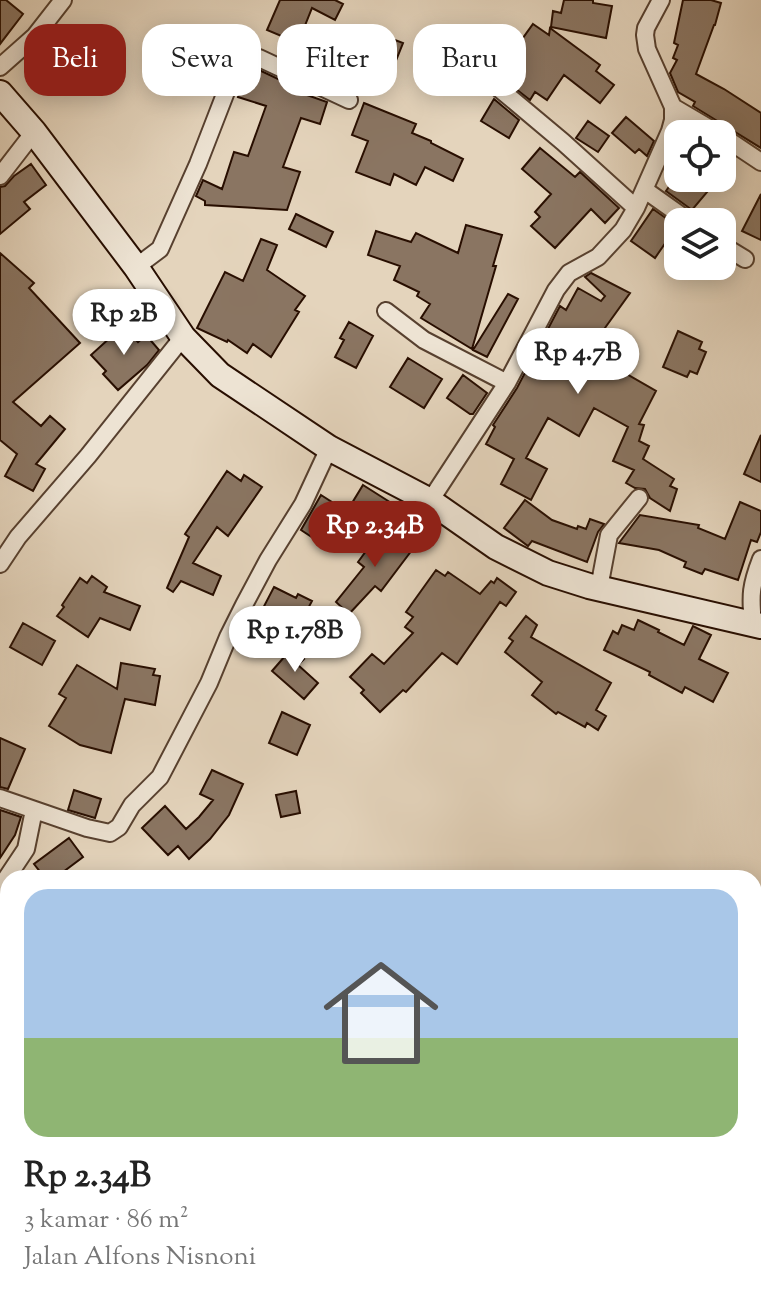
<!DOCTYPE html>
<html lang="id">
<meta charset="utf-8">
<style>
:root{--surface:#fff;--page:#f2f2f2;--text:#222;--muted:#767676;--line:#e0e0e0;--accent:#8f2418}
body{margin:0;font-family:"Sorts Mill Goudy",serif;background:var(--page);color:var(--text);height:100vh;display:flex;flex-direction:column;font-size:30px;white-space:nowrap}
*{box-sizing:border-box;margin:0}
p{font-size:26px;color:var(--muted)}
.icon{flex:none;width:44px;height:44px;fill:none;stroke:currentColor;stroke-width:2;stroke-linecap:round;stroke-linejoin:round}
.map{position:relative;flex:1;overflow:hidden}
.sheet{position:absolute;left:0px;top:870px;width:762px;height:440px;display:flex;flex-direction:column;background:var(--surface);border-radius:24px 24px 0 0;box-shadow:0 4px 20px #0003}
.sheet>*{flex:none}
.banner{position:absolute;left:24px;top:24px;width:714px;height:72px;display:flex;gap:16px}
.tools{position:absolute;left:664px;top:120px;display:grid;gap:16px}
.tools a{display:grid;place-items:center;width:72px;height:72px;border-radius:16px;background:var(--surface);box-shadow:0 4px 20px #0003;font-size:40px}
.price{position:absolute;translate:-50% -68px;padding:0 18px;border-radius:28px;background:#fff;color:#222;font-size:26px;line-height:52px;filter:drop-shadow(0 2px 4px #0008)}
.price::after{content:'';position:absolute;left:50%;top:48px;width:24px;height:18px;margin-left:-12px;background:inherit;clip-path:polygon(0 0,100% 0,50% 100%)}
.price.selected{background:var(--accent);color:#fff}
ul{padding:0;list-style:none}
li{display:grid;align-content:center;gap:16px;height:424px;padding:0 24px}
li+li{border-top:2px solid var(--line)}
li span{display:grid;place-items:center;height:248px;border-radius:24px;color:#555}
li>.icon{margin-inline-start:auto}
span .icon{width:144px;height:144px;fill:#fffc;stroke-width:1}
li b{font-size:34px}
.pill{padding:0 28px;border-radius:24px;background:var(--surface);box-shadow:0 4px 20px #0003;font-size:28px;line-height:72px}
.pill.selected{background:var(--accent);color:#fff}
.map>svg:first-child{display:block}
.building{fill:#8a7562;stroke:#280e00;stroke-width:2}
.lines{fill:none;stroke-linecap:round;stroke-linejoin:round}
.minor-casing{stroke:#57402f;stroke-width:20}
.secondary-casing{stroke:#280e00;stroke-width:28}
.minor{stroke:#ede3d3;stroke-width:16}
.secondary{stroke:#ede3d3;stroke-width:24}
</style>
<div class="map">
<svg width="761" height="1310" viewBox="0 0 761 1310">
<rect width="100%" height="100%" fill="#e4d4bc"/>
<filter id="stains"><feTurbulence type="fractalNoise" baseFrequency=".0025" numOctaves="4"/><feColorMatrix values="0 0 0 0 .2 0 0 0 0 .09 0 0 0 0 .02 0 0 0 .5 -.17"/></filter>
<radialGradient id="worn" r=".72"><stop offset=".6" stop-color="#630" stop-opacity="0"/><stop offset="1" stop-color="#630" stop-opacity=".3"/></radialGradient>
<!-- building -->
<path class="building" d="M0,0H6L23,14L0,44Z
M280,0H335L343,4L335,20L312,8L298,43L267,30Z
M564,0H593V3L612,6L606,38L551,27L553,11L561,13Z
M683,0H711L721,3L715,25H714L696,74L724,89L761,113V148L693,106L695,102L678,92L670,73L677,60L673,58L678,45L674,43Z
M533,24L549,35L550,28L600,65L596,71L614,85L600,103L564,75L547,100L535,92L530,100L497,74Z
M359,26L403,43L393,68L376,62L368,82L348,74L354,59L347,56Z
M257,69L291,85L290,89L327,102L320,124L301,118L283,167L300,172L287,210L205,205V201L196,196L203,180L222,189L234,152L248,156L266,106L238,97L247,72Z
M494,99L519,120L509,138L481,121Z
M364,103L416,124L412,133L431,141V143L463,159L453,181L425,167L416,185L394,174L390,185L356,172L368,141L352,135Z
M626,117L654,141L647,156L639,149L635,153L612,133Z
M588,121L609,136L598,152L576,138Z
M540,148L575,177L580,172L619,208L605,223L591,209L555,248L531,226L540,217L535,212L551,194L522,169Z
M31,164L46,185L24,202L30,209L0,234V187L5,186L14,176Z
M675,178H704L699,184L708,191L692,210L666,191Z
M761,194V240L742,231Z
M653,209L677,226L655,258L631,241Z
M296,214L333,232L326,247L289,229Z
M466,225L502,235L493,266H496L472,349L421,318L430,304L417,296L419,292L394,280L400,266L368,255L376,231L411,242L416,233L458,253Z
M261,239L277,245L267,270L305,296L295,310L299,312L271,357L253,344L247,353L228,340L227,342L197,328L225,272L243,281Z
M0,253L34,283L29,288L80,343L13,402L41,426L50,416L65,429L36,464L45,469L33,491L5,476L17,454L0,440Z
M591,273L630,293L597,339L605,346L599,358L656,391L639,424L644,425L639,441L649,446L643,459L674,479L670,486L677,489L670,511L650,498L645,489L635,488L626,483L634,470L613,461L628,427L594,408L579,436L548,418L526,458L547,469L531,500L501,484L514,459L486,444L495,427L493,425L517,388L560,306L566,310L578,288L601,301L605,296L585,277Z
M508,294L518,299L487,357L473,350Z
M349,322L373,336L356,368L335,357L344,340L340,338Z
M123,326L138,342L146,335L159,350L147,365L118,390L103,374L106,371L91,355Z
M678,331L702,342L699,349L706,352L697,374L690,371L687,377L663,367Z
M408,358L442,379L424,408L390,387Z
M463,375L487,393L473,414H470L447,398Z
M761,435V482L744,474Z
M227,471L241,481L244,475L262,487L228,536L217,527L193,563L221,576L213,595L181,581L173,592L167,588L189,537L185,534Z
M363,485L396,506L382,529L349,508Z
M321,495L349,513L327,547L301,530Z
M525,500L552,520L577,529L578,526L586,529L590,519L604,524L598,532L587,562L532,541L528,546L504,528Z
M740,502L761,511V532L757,542L751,540L738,580L705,569L702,574L684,567L686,562L659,550L619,543L640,515L699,525L698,528L725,539Z
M383,528L412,550L381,591L375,586L349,614L336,602L364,567L358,562Z
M436,570L445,576L448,572L480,594L491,581L494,583L497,578L516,592L506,606L500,602L457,664L442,653L406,692L403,690L380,712L361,693L364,690L350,677L372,654L384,664L413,633L405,627L413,617L406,612Z
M92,576L107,587L104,592L140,606L130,630L100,618L88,637L57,616L64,607L62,605L80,578L87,583Z
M274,587L296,598L298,594L312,601L292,639L277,631L281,623L261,612Z
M526,616L537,625L531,637L611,683L596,710L606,716L598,730L587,723L585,727L558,712L556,714L532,695L542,682L505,652L513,641L509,638Z
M638,620L659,630L658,632L684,645L693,626L711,635L699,659L728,673L713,702L685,687L682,693L649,675L650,672L604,650L613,631L618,634L622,625L634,630Z
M23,623L55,641L42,665L10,647Z
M292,648L304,659L298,665L318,683L304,699L272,671Z
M121,663L155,669L153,675L160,676L155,705L125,699L111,753L80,745L49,726L66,698L59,694L77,665L117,689Z
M282,712L310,725L297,755L269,743Z
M0,738L25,749L8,789L0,787Z
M212,770L243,784L229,815L210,839L189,859L178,846L168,855L142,828L165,806L186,829L199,817L213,800L200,794Z
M74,790L101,799L95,818L68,810Z
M296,791L300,813L281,817L276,795Z
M0,810L21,817L15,835L0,858Z
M69,838L83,857L55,878H45L34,864Z"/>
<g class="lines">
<defs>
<path id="minor" d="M0,67L35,36L63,0
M673,107L719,134
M722,136L761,162
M0,176L34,132
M645,190L690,222
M636,208L670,131L673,120V107L647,49L645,35L646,28L661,0
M722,245L745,259
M136,267L160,249L198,164L236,66L246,59L259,58L349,100
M386,311L424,340L507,383
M430,501L507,383L556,290L569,273L598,257L623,230L636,208L563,142L495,85
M0,564L18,537L88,456L183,337
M599,588L609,535L639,498
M753,623C750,595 751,585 761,559
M0,798L87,828L110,833L119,827L132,805L160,777L209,683L228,637L244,605L268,560L303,504L329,448
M0,888L26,849L34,810
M754,1205L761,1206
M531,1302L546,1310"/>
<path id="secondary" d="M0,93L34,132L136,267L183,337L220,375L329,448L430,501L496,547L548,573L589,586L761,626"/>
</defs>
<!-- minor casing -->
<use href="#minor" class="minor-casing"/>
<!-- secondary casing -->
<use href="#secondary" class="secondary-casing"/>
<!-- minor -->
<use href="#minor" class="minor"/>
<!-- secondary -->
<use href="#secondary" class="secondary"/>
</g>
<rect width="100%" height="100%" filter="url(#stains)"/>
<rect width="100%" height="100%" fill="url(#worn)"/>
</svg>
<div class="tools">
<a><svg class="icon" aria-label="locate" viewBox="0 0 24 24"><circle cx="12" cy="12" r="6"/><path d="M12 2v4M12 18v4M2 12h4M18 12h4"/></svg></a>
<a><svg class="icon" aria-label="layers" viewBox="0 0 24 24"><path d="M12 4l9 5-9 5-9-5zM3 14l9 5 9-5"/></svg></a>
</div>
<b class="price" style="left:124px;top:357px">Rp 2B</b>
<b class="price" style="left:578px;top:396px">Rp 4.7B</b>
<b class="price selected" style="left:375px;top:569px">Rp 2.34B</b>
<b class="price" style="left:295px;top:674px">Rp 1.78B</b>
<div class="banner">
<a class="pill selected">Beli</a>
<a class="pill">Sewa</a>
<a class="pill">Filter</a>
<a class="pill">Baru</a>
</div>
<section class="sheet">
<ul>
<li><span style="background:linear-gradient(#a9c7e8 60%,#8fb573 0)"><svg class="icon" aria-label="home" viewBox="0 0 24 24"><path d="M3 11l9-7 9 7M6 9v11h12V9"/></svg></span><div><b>Rp 2.34B</b><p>3 kamar · 86 m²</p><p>Jalan Alfons Nisnoni</p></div></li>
</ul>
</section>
</div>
